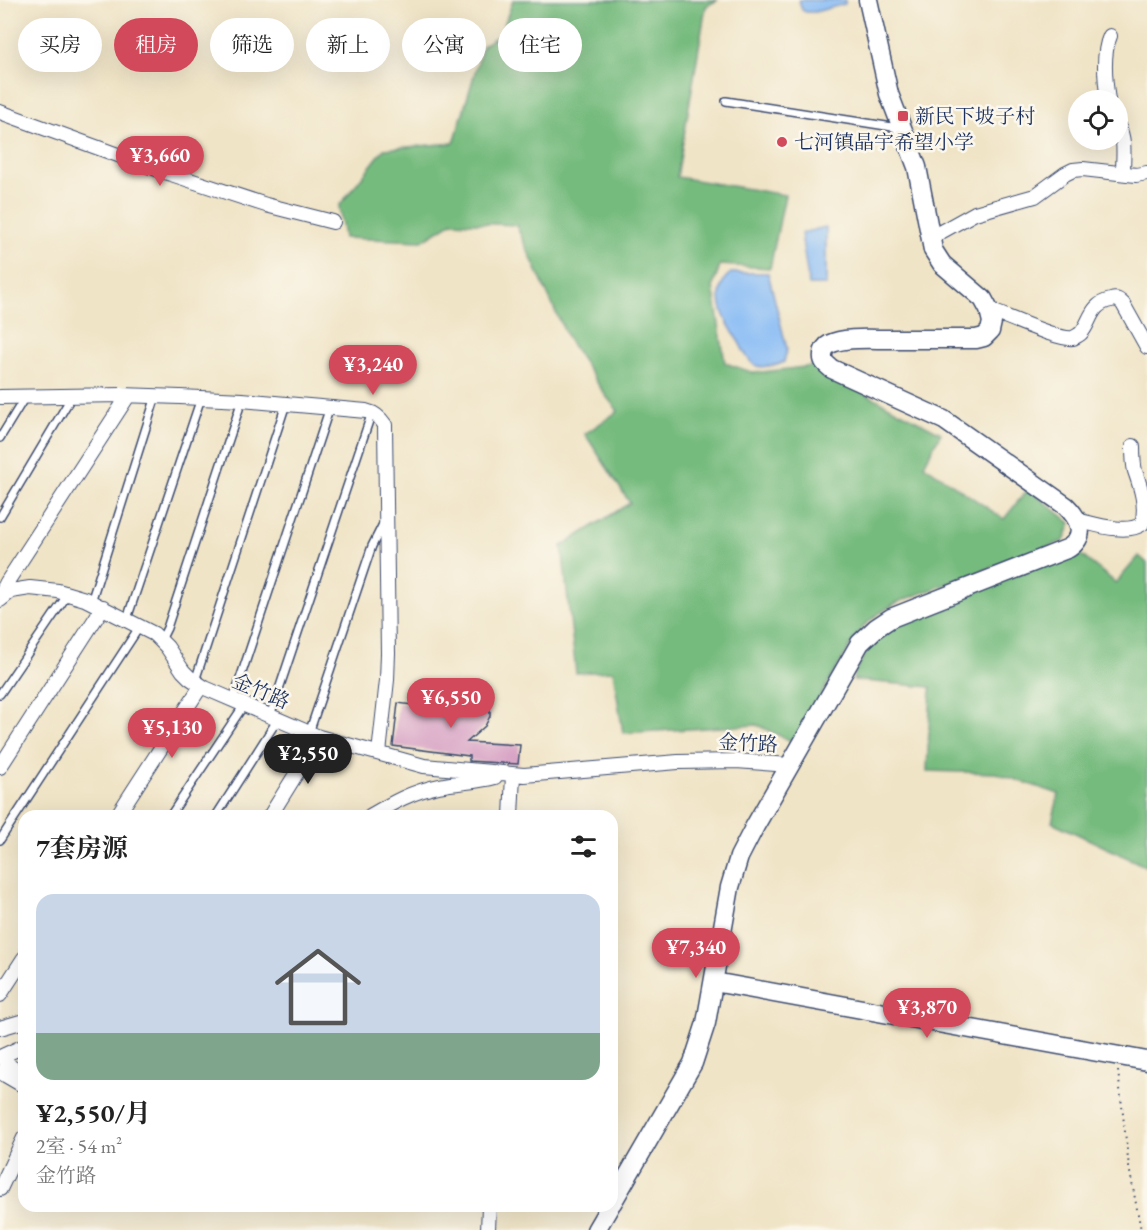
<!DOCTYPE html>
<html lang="zh">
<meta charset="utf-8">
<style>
:root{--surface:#fff;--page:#f2f2f2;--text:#222;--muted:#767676;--accent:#d1495b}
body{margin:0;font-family:"EB Garamond","Noto Serif SC",serif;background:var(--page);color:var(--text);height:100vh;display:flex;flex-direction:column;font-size:22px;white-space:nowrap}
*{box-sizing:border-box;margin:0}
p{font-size:20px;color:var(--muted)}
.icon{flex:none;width:33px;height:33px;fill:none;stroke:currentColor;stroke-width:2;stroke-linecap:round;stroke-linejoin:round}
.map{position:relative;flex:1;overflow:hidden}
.side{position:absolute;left:18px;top:810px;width:600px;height:402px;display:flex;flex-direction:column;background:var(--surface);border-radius:18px;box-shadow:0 6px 24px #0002}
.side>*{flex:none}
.guide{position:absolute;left:18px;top:18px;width:600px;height:54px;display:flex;gap:12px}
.tools{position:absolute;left:1068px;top:90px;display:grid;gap:12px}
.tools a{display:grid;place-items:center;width:60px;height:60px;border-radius:50%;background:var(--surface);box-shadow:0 6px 24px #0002;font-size:30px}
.price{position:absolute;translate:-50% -51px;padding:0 14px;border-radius:21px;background:var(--accent);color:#fff;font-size:20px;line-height:39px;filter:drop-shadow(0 2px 3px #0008)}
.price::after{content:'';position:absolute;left:50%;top:36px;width:18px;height:14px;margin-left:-9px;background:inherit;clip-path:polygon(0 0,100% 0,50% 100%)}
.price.on{background:#222;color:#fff}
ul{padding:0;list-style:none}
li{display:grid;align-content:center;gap:12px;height:318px;padding:0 18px}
li span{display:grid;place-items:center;height:186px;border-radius:18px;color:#555}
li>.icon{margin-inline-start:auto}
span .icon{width:108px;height:108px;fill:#fffc;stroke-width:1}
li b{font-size:26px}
h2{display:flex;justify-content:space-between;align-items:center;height:72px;padding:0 18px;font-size:26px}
.tag{padding:0 21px;border-radius:27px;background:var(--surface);box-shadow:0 6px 24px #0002;font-size:21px;line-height:54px}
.tag.on{background:var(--accent);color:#fff}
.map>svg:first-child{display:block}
.forest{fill:#76bb7e;stroke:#48756e;stroke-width:1.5}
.water{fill:#87bbf5;stroke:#5175aa;stroke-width:1.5}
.building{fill:#d69ec2}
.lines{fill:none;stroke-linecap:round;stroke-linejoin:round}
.lane-casing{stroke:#3b4a6e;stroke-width:10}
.street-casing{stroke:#3b4a6e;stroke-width:16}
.secondary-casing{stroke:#3b4a6e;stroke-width:21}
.path{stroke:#3b4a6e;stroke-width:2;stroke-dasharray:1.5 4.5;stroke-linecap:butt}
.lane{stroke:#fff;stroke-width:7}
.street{stroke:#fff;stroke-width:14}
.secondary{stroke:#fff;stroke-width:18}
.poi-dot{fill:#d1495b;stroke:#fbf7ec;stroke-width:2}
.labels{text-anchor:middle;stroke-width:5;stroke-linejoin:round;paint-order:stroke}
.poi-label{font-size:20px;fill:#1b2f5e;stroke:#fbf7ec;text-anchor:start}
.street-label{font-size:20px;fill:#1b2f5e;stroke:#fbf7ec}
</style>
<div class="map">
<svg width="1147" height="1230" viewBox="0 0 1147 1230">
<rect width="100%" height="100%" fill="#fbf7ec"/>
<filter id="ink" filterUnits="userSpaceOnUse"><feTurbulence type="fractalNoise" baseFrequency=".0167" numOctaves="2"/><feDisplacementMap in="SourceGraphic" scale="12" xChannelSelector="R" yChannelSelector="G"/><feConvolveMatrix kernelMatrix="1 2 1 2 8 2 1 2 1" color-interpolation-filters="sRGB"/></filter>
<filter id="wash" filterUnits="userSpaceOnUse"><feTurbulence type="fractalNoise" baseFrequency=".008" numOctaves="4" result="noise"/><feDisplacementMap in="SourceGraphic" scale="24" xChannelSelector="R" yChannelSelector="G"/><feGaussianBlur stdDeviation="1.35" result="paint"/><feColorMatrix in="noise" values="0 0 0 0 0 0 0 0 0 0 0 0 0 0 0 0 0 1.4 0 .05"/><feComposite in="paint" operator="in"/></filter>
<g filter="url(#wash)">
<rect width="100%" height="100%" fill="#f0e4c6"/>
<!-- forest -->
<path class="forest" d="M513,0H718L706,6L677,177L785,195L770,268L720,265L713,286L725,363L754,373L813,366L941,433L924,465L1004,519L1028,489L1071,523L1064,541L898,602C882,611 869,619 858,633L793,742L757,725L623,733L613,671L576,673L562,546L630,503L585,434L618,411L606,396L568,339L516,225L452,222L422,241L344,238L339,206L384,149L454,143L483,45L501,34Z
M1075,550L1116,583L1139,556L1147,563V867L1052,822L1059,794L996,773L927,771L931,687L853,680L855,672L868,649L880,635L923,612Z"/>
<!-- water -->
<path class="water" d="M799,0H845V4L815,12H806L802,10Z
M826,227V285H809L801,233Z
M731,273H768L787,349L784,362C779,365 763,368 757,366C750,364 743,351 740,344C730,327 716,309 721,288C723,281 725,277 731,273Z"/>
<g id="blocks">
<!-- building -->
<path class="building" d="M473,692L483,697L486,701L490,711V716L485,726L467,742L520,745L518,764L469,761V756L393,746L398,703L427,707L428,697Z"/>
</g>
</g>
<g filter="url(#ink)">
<use href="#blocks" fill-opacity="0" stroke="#3b4a6e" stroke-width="1.5"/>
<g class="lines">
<defs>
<path id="lane" d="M726,101L899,128
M0,438L25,397
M0,517L72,396
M91,602L156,396
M127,619L201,398
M161,640L167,628L242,400
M195,681L286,404
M0,694L68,594
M233,700L330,407
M270,716L372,412
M309,733L372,546L383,524
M170,816L244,705
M216,816L278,719
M0,840L140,626"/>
<path id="street" d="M1108,100C1105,81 1102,54 1110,36
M0,112L159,170L266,205L333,222
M1118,125C1126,142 1123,155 1123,173
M930,238L975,213L1035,196L1065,174L1073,170L1083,169L1136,175L1147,173
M989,310C1004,315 1061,341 1073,338C1075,337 1079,335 1081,333C1091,322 1090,304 1111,300C1117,298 1119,300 1123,304L1147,347
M0,397L122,395L180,397L242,400L366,411C375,413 380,417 385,425L388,653L387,680L379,753
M1076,520C1094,524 1126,535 1142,524C1147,506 1141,488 1135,471C1133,463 1133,455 1133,446
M0,596L7,582L128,396
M0,600L11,591L30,588L58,591L85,599L154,634L167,647L183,671L190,678L205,688L319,737L424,766L524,775L678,762L736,761L790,765
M0,767L103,607
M117,816L201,686
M270,816L319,737
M370,816C392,803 413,791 439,786C458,782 477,782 495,777
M511,816L513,775
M0,995L24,958
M0,1028L24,1021
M0,1057L24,1046
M2,1057L11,1067L24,1074
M0,1072L24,1086
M0,1189L24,1138
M488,1230L489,1206"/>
<path id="secondary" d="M714,982L1147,1061
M612,1203L693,1063L706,1023L730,887L739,857L755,826L860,643L876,628L891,618L1069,548C1087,535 1080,520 1066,506L944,420L832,369C827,365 822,362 823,355C823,350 826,346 830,344C844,337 871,339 886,339C916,339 946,339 976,339L984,337L990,331L992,322L989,310L983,299L942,264L933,250L917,167L889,94L868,0
M596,1230L610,1206"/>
</defs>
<!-- lane casing -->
<use href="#lane" class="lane-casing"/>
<!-- street casing -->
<use href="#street" class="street-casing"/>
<!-- secondary casing -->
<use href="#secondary" class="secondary-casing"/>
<!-- path -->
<path class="path" d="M1118,1071L1129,1167L1141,1230"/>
<!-- lane -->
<use href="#lane" class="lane"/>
<!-- street -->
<use href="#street" class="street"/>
<!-- secondary -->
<use href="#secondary" class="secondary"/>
</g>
</g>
<!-- markers -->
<g class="poi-dot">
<rect x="897" y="110" width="12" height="12" rx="3"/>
<circle cx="782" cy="142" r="6"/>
</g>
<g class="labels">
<!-- poi labels -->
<g class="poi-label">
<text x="915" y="123">新民下坡子村</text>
<text x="794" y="149">七河镇晶宇希望小学</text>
</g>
<!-- street labels -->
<g class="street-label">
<text transform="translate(261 691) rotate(23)" y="7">金竹路</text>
<text transform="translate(748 743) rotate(3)" y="7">金竹路</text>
</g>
</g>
</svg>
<div class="tools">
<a><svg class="icon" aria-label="locate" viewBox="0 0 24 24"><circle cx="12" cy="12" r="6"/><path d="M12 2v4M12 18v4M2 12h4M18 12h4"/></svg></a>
</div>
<b class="price" style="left:160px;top:187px">¥3,660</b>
<b class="price" style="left:373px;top:396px">¥3,240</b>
<b class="price" style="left:451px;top:729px">¥6,550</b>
<b class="price" style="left:172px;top:759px">¥5,130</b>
<b class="price on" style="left:308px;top:785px">¥2,550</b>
<b class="price" style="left:696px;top:979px">¥7,340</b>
<b class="price" style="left:927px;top:1039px">¥3,870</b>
<div class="guide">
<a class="tag">买房</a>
<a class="tag on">租房</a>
<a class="tag">筛选</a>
<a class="tag">新上</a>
<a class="tag">公寓</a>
<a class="tag">住宅</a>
</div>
<section class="side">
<h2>7套房源<svg class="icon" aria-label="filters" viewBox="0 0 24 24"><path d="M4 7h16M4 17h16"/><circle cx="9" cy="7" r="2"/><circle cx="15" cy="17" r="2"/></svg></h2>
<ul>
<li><span style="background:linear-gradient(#c9d6e8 75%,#7fa58c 0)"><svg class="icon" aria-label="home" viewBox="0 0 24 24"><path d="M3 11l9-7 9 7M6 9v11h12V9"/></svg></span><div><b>¥2,550/月</b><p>2室 · 54 m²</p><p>金竹路</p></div></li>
</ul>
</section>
</div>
